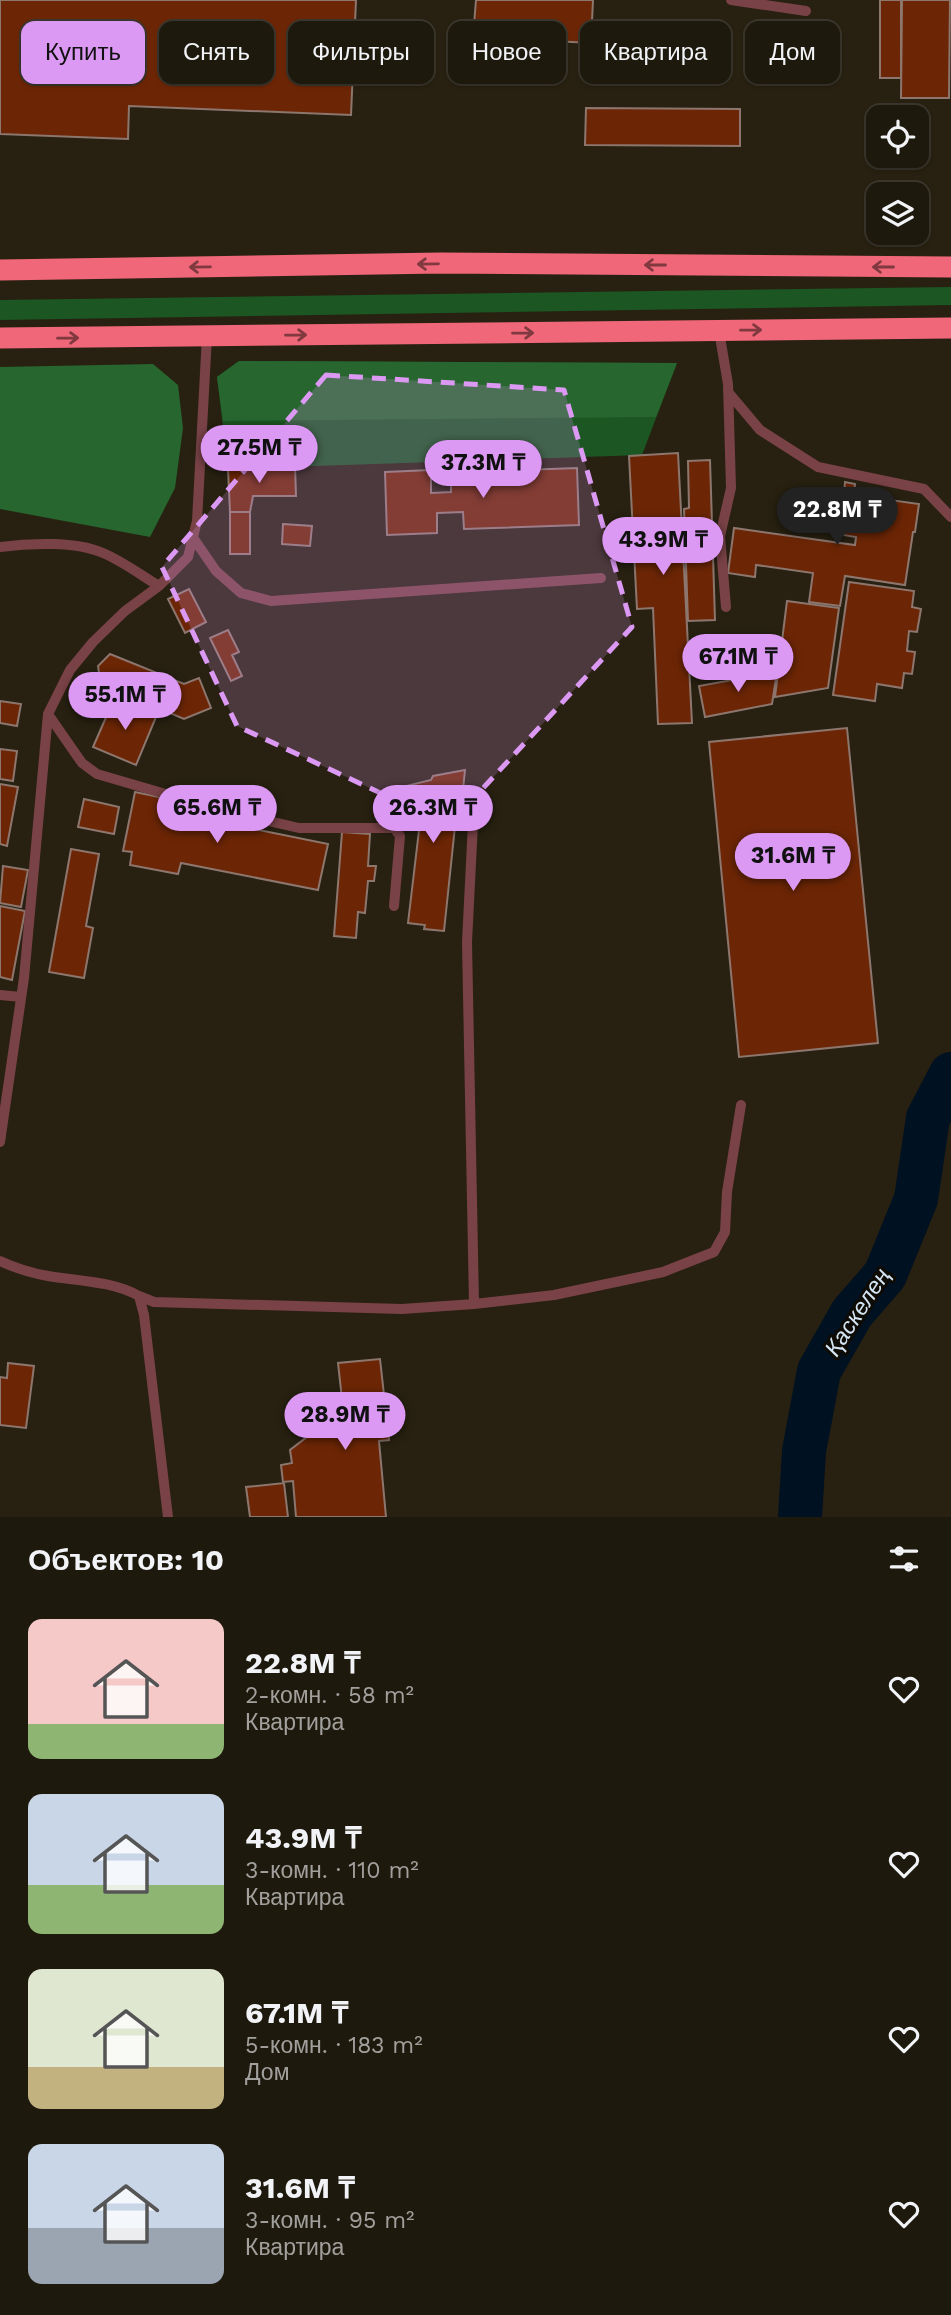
<!DOCTYPE html>
<html lang="ru">
<meta charset="utf-8">
<style>
:root{--surface:#1e190d;--page:#2b261b;--text:#f1f3f6;--muted:#a1a09d;--line:#3c382e;--accent:#dc99f4}
body{margin:0;font-family:"Work Sans",sans-serif;background:var(--page);color:var(--text);height:100vh;display:flex;flex-direction:column;font-size:26px;white-space:nowrap}
*{box-sizing:border-box;margin:0}
p{font-size:23px;color:var(--muted)}
.icon{flex:none;width:38px;height:38px;fill:none;stroke:currentColor;stroke-width:2;stroke-linecap:round;stroke-linejoin:round}
.map{position:relative;height:1517px;overflow:hidden}
.side{display:flex;flex-direction:column;background:var(--surface);flex:1}
.side>*{flex:none}
.top-card{position:absolute;left:21px;top:21px;width:910px;height:63px;display:flex;gap:14px}
.tools{position:absolute;left:866px;top:105px;display:grid;gap:14px}
.tools a{display:grid;place-items:center;width:63px;height:63px;border-radius:14px;background:var(--surface);box-shadow:0 2px 5px #0004,0 0 0 2px var(--line);font-size:35px}
.price{position:absolute;translate:-50% -60px;padding:0 16px;border-radius:24px;background:var(--accent);color:#111;font-size:23px;line-height:46px;filter:drop-shadow(0 2px 4px #0008)}
.price::after{content:'';position:absolute;left:50%;top:42px;width:21px;height:16px;margin-left:-10px;background:inherit;clip-path:polygon(0 0,100% 0,50% 100%)}
.price.current{background:#222;color:#fff}
ul{padding:0;list-style:none}
li{display:flex;align-items:center;gap:21px;height:175px;padding:0 28px}
li span{display:grid;place-items:center;flex:none;width:196px;height:140px;border-radius:14px;color:#555}
li>.icon{margin-inline-start:auto}
span .icon{width:84px;height:84px;fill:#fffc;stroke-width:1}
li b{font-size:30px}
h2{display:flex;justify-content:space-between;align-items:center;height:84px;padding:0 28px;font-size:30px}
.tag{padding:0 24px;border-radius:14px;background:var(--surface);box-shadow:0 2px 5px #0004,0 0 0 2px var(--line);font-size:24px;line-height:63px}
.tag.current{background:var(--accent);color:#111}
.map>svg:first-child{display:block}
.green{fill:#1c5623}
.forest{fill:#27662e}
.lines{fill:none;stroke-linecap:round;stroke-linejoin:round}
.river{stroke:#001121;stroke-width:44}
.building{fill:#6d2605;stroke:#8c766e;stroke-width:2}
.lane{stroke:#794247;stroke-width:10}
.highway{stroke:#f06779;stroke-width:21}
.oneway{stroke:#7f393f}
.marked{fill:#dc99f4;fill-opacity:0.2;stroke:#dc99f4;stroke-width:5;stroke-dasharray:14 9;stroke-linejoin:round}
.labels{text-anchor:middle;stroke-width:6;stroke-linejoin:round;paint-order:stroke}
.water-label{font-size:23px;font-style:italic;fill:#d4e5f4;stroke:#0e0b05}
</style>
<div class="map">
<svg width="951" height="1517" viewBox="0 0 951 1517">
<rect width="100%" height="100%" fill="#282111"/>
<!-- green -->
<path class="green" d="M951,287V305L0,320V300Z
M239,361L677,363L642,455L228,469L217,377Z"/>
<!-- forest -->
<path class="forest" d="M239,361L677,363L656,417L223,421L217,377Z
M153,364L178,385L183,428L175,488L150,537L0,509V367Z"/>
<g class="lines">
<!-- river -->
<path class="river" d="M800,1517L804,1451L819,1371L852,1313L885,1275L916,1199L928,1118L951,1074"/>
</g>
<!-- building -->
<path class="building" d="M0,0H356L351,115L129,106L128,139L0,134Z
M476,0H593L591,43L473,37Z
M880,0H901V78H880Z
M902,0H950L949,98H901Z
M586,108L740,109V146L585,145Z
M678,453L692,723L658,724L653,608L637,609L629,456Z
M710,460L715,620L688,621L684,509L689,508L688,461Z
M295,465L296,496H253L250,512H230L228,469Z
M577,468L579,525L464,529L463,512L437,513V533L387,535L385,472L431,470V493L451,492V483H461V472Z
M845,482L855,484L854,495L919,504L915,532H913L905,585L845,576L840,606L809,602L813,573L756,565L755,577L728,573L734,528L855,545L856,537L831,533L833,518H829L833,493L844,495Z
M230,512H250V554H230Z
M283,524L312,526L310,546L282,544Z
M849,582L914,591L912,607L921,609L917,632L909,631L907,651L915,652L912,674L904,673L902,688L877,684L875,701L833,695Z
M189,589L206,622L185,633L168,599Z
M787,601L839,608L828,688L775,697Z
M228,630L239,652L232,655L242,676L231,681L210,638Z
M110,654L184,684L199,678L211,708L184,719L104,685L100,680L98,666Z
M777,672L772,704L705,717L699,686Z
M91,685L105,691L94,717L82,712L84,707L81,706Z
M114,699L156,717L136,765L93,747Z
M0,701L21,704L17,726L0,723Z
M847,728L878,1043L739,1057L709,742Z
M0,749L17,751L13,781L0,779Z
M465,770L462,799L458,798L444,931L424,929L425,925L408,923L422,805L393,802L394,789L431,780L433,776Z
M0,784L18,787L7,846L0,844Z
M135,792L197,805L195,817L328,844L318,890L181,863L178,874L130,865L132,852L123,851Z
M84,799L119,807L114,834L78,827Z
M342,832L370,834L368,866H376L374,881H368L365,913L358,912L356,938L334,936Z
M71,849L99,854L86,926L93,928L84,978L49,972Z
M3,866L28,870L21,907L0,903Z
M0,906L25,911L12,980L0,977Z
M380,1359L389,1440L379,1441L386,1517H296L293,1481L283,1482L281,1465L292,1463L290,1450L320,1427L337,1421L345,1426L338,1363Z
M8,1363L34,1366L26,1428L0,1425V1377L7,1378Z
M284,1483L288,1517H250L246,1487Z"/>
<g class="lines">
<!-- lane -->
<path class="lane" d="M731,0L806,11
M719,331L728,384L731,488L720,536L726,607
M728,392L760,430L818,467L924,489L951,517
M194,539L216,571L241,593L271,601L601,578
M0,547C29,543 76,541 103,553C122,561 141,575 159,586
M48,714L82,763L97,774L217,809L299,828H394L400,836L394,906
M474,803L467,942L474,1304
M0,995L21,997
M0,1142L24,978L48,714L70,670L93,642L125,611L159,586L188,557L197,521L207,336
M0,1261C15,1268 31,1273 48,1276C78,1281 112,1281 139,1296L144,1315L168,1517
M139,1296L154,1302L402,1309L474,1304L554,1295L663,1272L714,1252L725,1232L727,1192L741,1105"/>
<!-- highway -->
<path class="highway" d="M0,270L441,263L951,267
M0,338L951,328"/>
</g>
<!-- one-way arrows -->
<defs><path id="oneway-shaft" d="M-6 0H5M1.5-3L5.5 0L1.5 3" fill="none" stroke-width="1.6" stroke-linecap="round" stroke-linejoin="round" transform="scale(1.75)"/></defs>
<g class="oneway">
<use href="#oneway-shaft" transform="translate(428 264) rotate(179)"/>
<use href="#oneway-shaft" transform="translate(655 265) rotate(-180)"/>
<use href="#oneway-shaft" transform="translate(200 267) rotate(179)"/>
<use href="#oneway-shaft" transform="translate(883 267) rotate(-180)"/>
<use href="#oneway-shaft" transform="translate(751 330) rotate(-1)"/>
<use href="#oneway-shaft" transform="translate(523 333) rotate(-1)"/>
<use href="#oneway-shaft" transform="translate(296 335) rotate(-1)"/>
<use href="#oneway-shaft" transform="translate(68 338) rotate(-1)"/>
</g>
<!-- marked area -->
<path class="marked" d="M326,375L564,390L632,627L449,825L237,726L162,567Z"/>
<g class="labels">
<!-- water labels -->
<g class="water-label">
<text transform="translate(857 1312) rotate(-57)" y="8">Қаскелең</text>
</g>
</g>
</svg>
<div class="tools">
<a><svg class="icon" aria-label="locate" viewBox="0 0 24 24"><circle cx="12" cy="12" r="6"/><path d="M12 2v4M12 18v4M2 12h4M18 12h4"/></svg></a>
<a><svg class="icon" aria-label="layers" viewBox="0 0 24 24"><path d="M12 4l9 5-9 5-9-5zM3 14l9 5 9-5"/></svg></a>
</div>
<b class="price" style="left:259px;top:485px">27.5M ₸</b>
<b class="price" style="left:483px;top:500px">37.3M ₸</b>
<b class="price current" style="left:837px;top:547px">22.8M ₸</b>
<b class="price" style="left:663px;top:577px">43.9M ₸</b>
<b class="price" style="left:738px;top:694px">67.1M ₸</b>
<b class="price" style="left:125px;top:732px">55.1M ₸</b>
<b class="price" style="left:217px;top:845px">65.6M ₸</b>
<b class="price" style="left:433px;top:845px">26.3M ₸</b>
<b class="price" style="left:793px;top:893px">31.6M ₸</b>
<b class="price" style="left:345px;top:1452px">28.9M ₸</b>
<div class="top-card">
<a class="tag current">Купить</a>
<a class="tag">Снять</a>
<a class="tag">Фильтры</a>
<a class="tag">Новое</a>
<a class="tag">Квартира</a>
<a class="tag">Дом</a>
</div>
</div>
<section class="side">
<h2>Объектов: 10<svg class="icon" aria-label="filters" viewBox="0 0 24 24"><path d="M4 7h16M4 17h16"/><circle cx="9" cy="7" r="2"/><circle cx="15" cy="17" r="2"/></svg></h2>
<ul>
<li><span style="background:linear-gradient(#f6c9c9 75%,#8fb573 0)"><svg class="icon" aria-label="home" viewBox="0 0 24 24"><path d="M3 11l9-7 9 7M6 9v11h12V9"/></svg></span><div><b>22.8M ₸</b><p>2-комн. · 58 m²</p><p>Квартира</p></div><svg class="icon" aria-label="heart" viewBox="0 0 24 24"><path d="M12 20l-8-8c-3-5 5-10 8-4 3-6 11-1 8 4z"/></svg></li>
<li><span style="background:linear-gradient(#c9d6e8 65%,#8fb573 0)"><svg class="icon" aria-label="home" viewBox="0 0 24 24"><path d="M3 11l9-7 9 7M6 9v11h12V9"/></svg></span><div><b>43.9M ₸</b><p>3-комн. · 110 m²</p><p>Квартира</p></div><svg class="icon" aria-label="heart" viewBox="0 0 24 24"><path d="M12 20l-8-8c-3-5 5-10 8-4 3-6 11-1 8 4z"/></svg></li>
<li><span style="background:linear-gradient(#dfe7d0 70%,#c2b280 0)"><svg class="icon" aria-label="home" viewBox="0 0 24 24"><path d="M3 11l9-7 9 7M6 9v11h12V9"/></svg></span><div><b>67.1M ₸</b><p>5-комн. · 183 m²</p><p>Дом</p></div><svg class="icon" aria-label="heart" viewBox="0 0 24 24"><path d="M12 20l-8-8c-3-5 5-10 8-4 3-6 11-1 8 4z"/></svg></li>
<li><span style="background:linear-gradient(#c9d6e8 60%,#9aa5b1 0)"><svg class="icon" aria-label="home" viewBox="0 0 24 24"><path d="M3 11l9-7 9 7M6 9v11h12V9"/></svg></span><div><b>31.6M ₸</b><p>3-комн. · 95 m²</p><p>Квартира</p></div><svg class="icon" aria-label="heart" viewBox="0 0 24 24"><path d="M12 20l-8-8c-3-5 5-10 8-4 3-6 11-1 8 4z"/></svg></li>
</ul>
</section>
